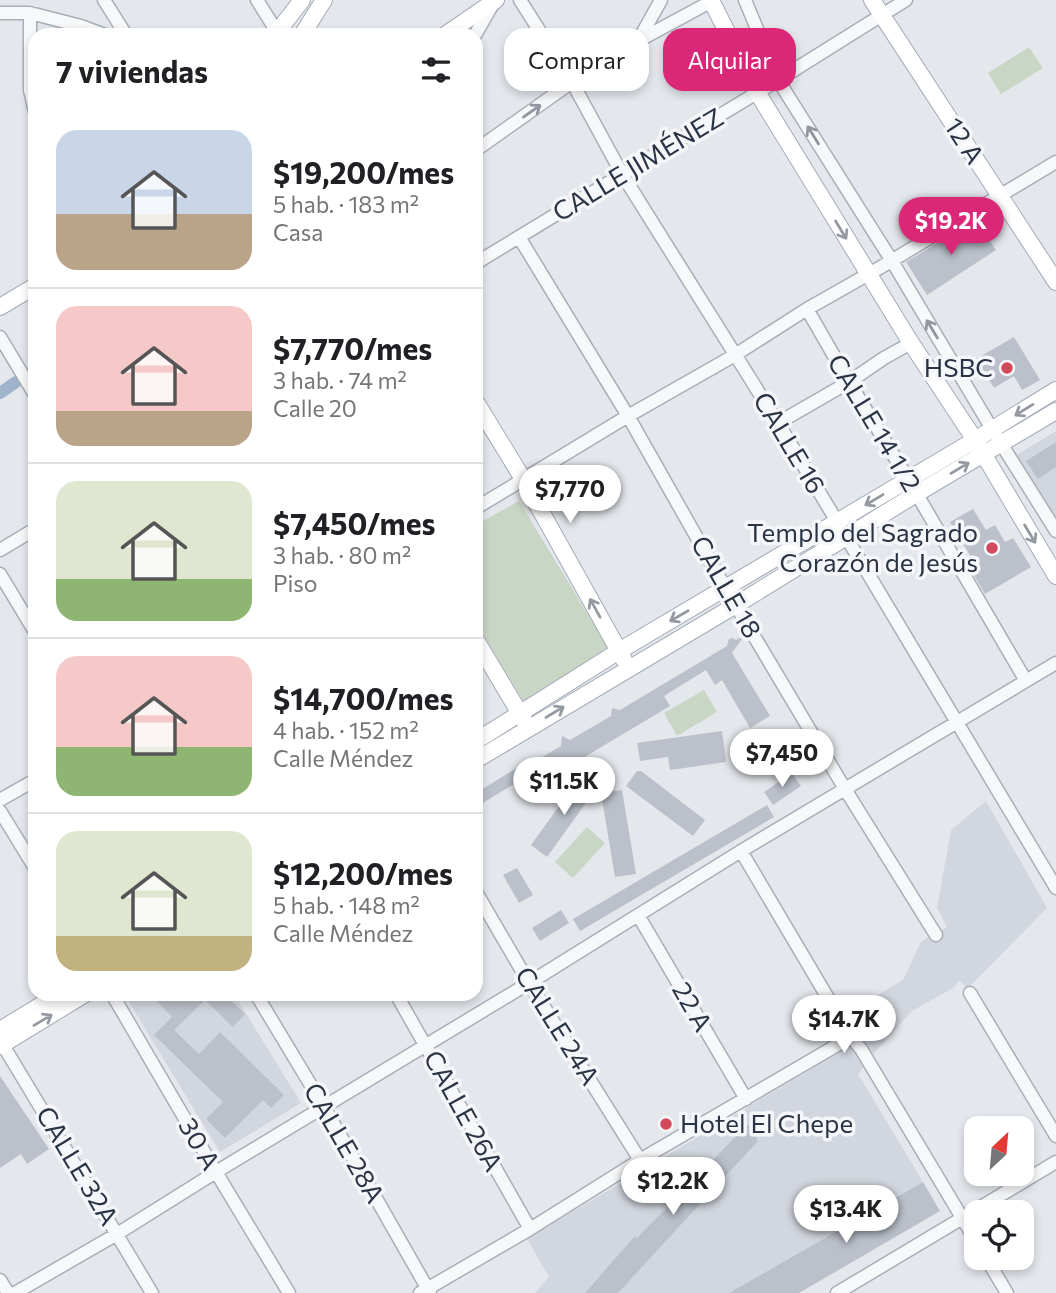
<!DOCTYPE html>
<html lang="es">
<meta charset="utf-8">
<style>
:root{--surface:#fff;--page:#f6f6f6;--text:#202124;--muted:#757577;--line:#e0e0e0;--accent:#db2777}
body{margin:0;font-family:Commissioner,sans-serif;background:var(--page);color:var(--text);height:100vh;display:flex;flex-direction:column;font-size:26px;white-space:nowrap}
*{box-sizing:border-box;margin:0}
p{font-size:23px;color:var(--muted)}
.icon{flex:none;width:38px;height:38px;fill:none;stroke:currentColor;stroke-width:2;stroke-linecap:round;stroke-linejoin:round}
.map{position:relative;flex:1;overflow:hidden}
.sheet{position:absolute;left:28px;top:28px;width:455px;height:973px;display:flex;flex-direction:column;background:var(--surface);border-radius:21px;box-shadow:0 4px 10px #0003}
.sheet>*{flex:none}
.banner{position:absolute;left:504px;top:28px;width:446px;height:63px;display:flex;gap:14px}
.needle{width:46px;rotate:26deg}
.tools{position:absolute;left:964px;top:1116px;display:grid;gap:14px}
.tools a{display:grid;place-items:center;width:70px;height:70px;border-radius:14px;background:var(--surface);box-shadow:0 4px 10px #0003;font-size:35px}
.price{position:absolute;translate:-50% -60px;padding:0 16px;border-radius:24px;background:#fff;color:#222;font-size:23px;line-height:46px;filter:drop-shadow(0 2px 4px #0008)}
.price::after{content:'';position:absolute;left:50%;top:42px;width:21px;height:16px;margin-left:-10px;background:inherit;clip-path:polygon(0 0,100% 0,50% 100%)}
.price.active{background:var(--accent);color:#fff}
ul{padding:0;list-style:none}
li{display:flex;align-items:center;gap:21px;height:175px;padding:0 28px}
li+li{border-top:2px solid var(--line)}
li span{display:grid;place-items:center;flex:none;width:196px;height:140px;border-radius:21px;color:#555}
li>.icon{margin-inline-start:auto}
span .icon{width:84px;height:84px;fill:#fffc;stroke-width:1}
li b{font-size:30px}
h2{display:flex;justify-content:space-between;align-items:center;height:84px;padding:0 28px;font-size:30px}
.chip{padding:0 24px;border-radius:21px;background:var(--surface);box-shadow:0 4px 10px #0003;font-size:24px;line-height:63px}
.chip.active{background:var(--accent);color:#fff}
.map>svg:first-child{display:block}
.built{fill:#d2d6de}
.green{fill:#c9d6c5}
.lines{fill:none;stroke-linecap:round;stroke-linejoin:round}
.canal{stroke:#9fb4cc;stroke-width:12}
.building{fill:#bbc0ca}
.minor-casing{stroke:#a9aeb7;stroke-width:15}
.major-casing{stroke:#a3abb8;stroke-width:18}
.minor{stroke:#f7f8fa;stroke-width:12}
.major{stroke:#fff;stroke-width:16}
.oneway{stroke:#9196a0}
.oneway2{stroke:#959aa2}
.poi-dot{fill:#d1495b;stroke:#f4f6f9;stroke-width:2.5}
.labels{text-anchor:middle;stroke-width:7;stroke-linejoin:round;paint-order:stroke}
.street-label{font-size:26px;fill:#2b3445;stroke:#f4f6f9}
.poi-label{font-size:26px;fill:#2b3445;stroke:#f4f6f9;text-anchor:end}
</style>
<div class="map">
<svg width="1056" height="1293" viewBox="0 0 1056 1293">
<rect width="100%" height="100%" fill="#e4e7ec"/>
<!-- built -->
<path class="built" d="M1056,431V523L1015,456Z
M986,801L1047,908L968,988L959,981L953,988L912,1011L876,1051L858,1074L923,1182L729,1293H535L549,1277L527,1239L845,1049L854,1009L903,980L921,942L947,927L937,908L951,830Z
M124,994H234L301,1103L220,1152Z"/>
<!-- green -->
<path class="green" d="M1029,47L1043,68L1001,94L988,73Z
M519,501L607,646V652L526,700H523L521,697L476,623V525Z
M704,690L717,712L677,736L664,713Z
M587,827L605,843L573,878L555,862Z"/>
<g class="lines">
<!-- canal -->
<path class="canal" d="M33,371L35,370
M0,393L16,382"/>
</g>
<!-- building -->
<path class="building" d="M976,220L996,250L927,295L906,262Z
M1014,337L1040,380L1022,390L1014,376L994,388L976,359Z
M1056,442V467L1038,479L1026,461Z
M973,509L986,530L995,525L1005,542L1013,538L1031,567L985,594L968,565L974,562L950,522Z
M744,636L732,653L770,716L750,728L722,680L715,685L706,670L664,696L670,706L536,786L525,767L561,746L562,736L570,740L611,716L612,708L620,710L727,646L729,639L732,638L736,640Z
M722,731L726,762L670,770L668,757L640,761L637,743Z
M523,764L529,775L476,807V793Z
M637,771H641L705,820L693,836L626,786Z
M792,773L801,786L773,805L764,792Z
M580,777L596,789L547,857L531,845Z
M622,790L636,874L615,877L601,793Z
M767,805L774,817L580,931L573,919Z
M517,868L533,895L519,903L503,875Z
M561,910L569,923L540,941L532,928Z
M150,994H224L245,1014L233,1027L205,1000L174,1030L199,1054L220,1032L284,1095L271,1108L263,1100L225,1138L206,1119L223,1102L154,1035L172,1017Z
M0,1076L49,1149L27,1164L21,1154L0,1168Z
M748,1124L758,1141L618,1293H585L635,1236L637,1238Z
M923,1182L940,1211L799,1293H729Z"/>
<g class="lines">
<defs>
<path id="minor" d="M104,0L126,35
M257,0L277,32
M520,0L572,82L622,174L778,423L1056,888
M745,0L778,80L892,261L992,429L1056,531
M0,13H30L81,26L105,35
M30,13V90L35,112
M475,35L494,2
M638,41L661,0
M476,150L572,82L638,41L712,1
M519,237L628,416L726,589L845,789L936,935
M476,263L778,80L906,0
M807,309L849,382L908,479L1026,681
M0,337L35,395
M778,423L849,382L884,358L911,343
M476,508L628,416L735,355L807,309L881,267L1056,162
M0,550L35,529
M0,574L35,632
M0,800L35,780
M0,811L35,868
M741,851L851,1037L861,1049L976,1241
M476,892L529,983L640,1160
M638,915L746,1099
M970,993L1056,1136
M112,994L216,1172L289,1293
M256,994L324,1107L430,1293
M396,994L530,1229
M0,1040L152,1293
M986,1258L1007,1293
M0,1280L8,1293
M15,1293L117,1234L216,1172L529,983L741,851L1056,663
M420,1293L530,1229L640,1160L851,1037
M837,1293L1056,1162"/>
<path id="major" d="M711,0L757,92L911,343L975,440L1056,576
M872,0L1056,282
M275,35L302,0
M302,35L324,0
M445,35L496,0
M0,307L35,286
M476,402L523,479L624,660
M476,640L525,722
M476,741L619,651L975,440L1056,390
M476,760L736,605L916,494L1056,411
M0,1030L59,994
M0,1046L85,994"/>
</defs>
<!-- minor casing -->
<use href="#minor" class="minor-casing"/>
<!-- major casing -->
<use href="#major" class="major-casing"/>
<!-- minor -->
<use href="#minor" class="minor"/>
<!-- major -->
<use href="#major" class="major"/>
</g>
<!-- one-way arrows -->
<defs><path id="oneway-shaft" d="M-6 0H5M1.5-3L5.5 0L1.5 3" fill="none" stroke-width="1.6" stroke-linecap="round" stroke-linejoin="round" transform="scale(1.75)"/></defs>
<g class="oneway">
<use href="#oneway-shaft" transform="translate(532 111) rotate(-35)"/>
<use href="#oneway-shaft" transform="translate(813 135) rotate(-122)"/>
<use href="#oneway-shaft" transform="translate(932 329) rotate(-121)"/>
</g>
<g class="oneway2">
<use href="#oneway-shaft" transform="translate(841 230) rotate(59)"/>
<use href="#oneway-shaft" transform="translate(1024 410) rotate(148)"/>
<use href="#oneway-shaft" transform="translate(960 468) rotate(-31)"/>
<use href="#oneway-shaft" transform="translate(874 500) rotate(149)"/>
<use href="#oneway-shaft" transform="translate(1030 534) rotate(59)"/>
<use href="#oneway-shaft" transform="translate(595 608) rotate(-119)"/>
<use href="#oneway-shaft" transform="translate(679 616) rotate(150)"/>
<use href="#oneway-shaft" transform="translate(555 712) rotate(-31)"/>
<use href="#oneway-shaft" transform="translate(43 1020) rotate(-31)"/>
</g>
<!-- markers -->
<g class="poi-dot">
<circle cx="1007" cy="368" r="7"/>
<circle cx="992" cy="548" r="7"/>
<circle cx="666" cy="1124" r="7"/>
</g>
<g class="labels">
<!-- street labels -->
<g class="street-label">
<text transform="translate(964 141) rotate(57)" y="9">12 A</text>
<text transform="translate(638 165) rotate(-31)" y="9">CALLE JIMÉNEZ</text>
<text transform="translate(874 423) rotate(59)" y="9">CALLE 14 1/2</text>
<text transform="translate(789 443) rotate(59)" y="9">CALLE 16</text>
<text transform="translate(726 587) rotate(60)" y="9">CALLE 18</text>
<text transform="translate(692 1007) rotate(60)" y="9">22 A</text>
<text transform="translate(557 1026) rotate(58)" y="9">CALLE 24A</text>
<text transform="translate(463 1111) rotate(61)" y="9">CALLE 26A</text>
<text transform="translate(344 1143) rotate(60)" y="9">CALLE 28A</text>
<text transform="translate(199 1144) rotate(60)" y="9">30 A</text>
<text transform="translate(77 1166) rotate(59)" y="9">CALLE 32A</text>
</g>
<!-- poi labels -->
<g class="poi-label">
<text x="993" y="377">HSBC</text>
<text x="978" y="542">Templo del Sagrado<tspan x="978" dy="30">Corazón de Jesús</tspan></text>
<text x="680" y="1133" text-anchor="start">Hotel El Chepe</text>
</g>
</g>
</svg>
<div class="tools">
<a><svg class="needle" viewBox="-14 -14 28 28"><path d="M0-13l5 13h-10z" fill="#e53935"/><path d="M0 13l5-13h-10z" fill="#757577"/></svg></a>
<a><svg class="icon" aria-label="locate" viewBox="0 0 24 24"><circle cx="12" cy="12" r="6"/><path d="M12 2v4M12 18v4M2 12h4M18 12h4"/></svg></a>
</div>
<b class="price active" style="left:951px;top:257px">$19.2K</b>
<b class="price" style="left:570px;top:525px">$7,770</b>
<b class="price" style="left:782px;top:789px">$7,450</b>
<b class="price" style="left:564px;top:817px">$11.5K</b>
<b class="price" style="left:844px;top:1055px">$14.7K</b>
<b class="price" style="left:673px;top:1217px">$12.2K</b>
<b class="price" style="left:846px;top:1245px">$13.4K</b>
<div class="banner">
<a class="chip">Comprar</a>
<a class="chip active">Alquilar</a>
</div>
<section class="sheet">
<h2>7 viviendas<svg class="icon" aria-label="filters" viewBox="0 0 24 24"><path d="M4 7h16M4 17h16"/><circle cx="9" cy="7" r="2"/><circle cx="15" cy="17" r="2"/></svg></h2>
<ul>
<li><span style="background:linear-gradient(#c9d6e8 60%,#b9a48a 0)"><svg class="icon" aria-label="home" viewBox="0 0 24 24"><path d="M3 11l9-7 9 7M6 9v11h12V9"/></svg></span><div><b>$19,200/mes</b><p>5 hab. · 183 m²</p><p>Casa</p></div></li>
<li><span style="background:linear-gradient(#f6c9c9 75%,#b9a48a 0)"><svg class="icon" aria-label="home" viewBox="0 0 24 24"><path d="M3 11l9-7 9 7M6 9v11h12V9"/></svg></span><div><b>$7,770/mes</b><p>3 hab. · 74 m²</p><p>Calle 20</p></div></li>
<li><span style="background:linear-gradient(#dfe7d0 70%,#8fb573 0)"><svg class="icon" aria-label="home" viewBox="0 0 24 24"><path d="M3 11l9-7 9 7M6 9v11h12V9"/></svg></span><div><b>$7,450/mes</b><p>3 hab. · 80 m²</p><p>Piso</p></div></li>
<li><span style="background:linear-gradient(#f6c9c9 65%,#8fb573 0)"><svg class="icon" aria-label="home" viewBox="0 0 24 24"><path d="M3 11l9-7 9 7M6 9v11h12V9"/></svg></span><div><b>$14,700/mes</b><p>4 hab. · 152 m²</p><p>Calle Méndez</p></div></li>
<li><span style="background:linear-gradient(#dfe7d0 75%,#c2b280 0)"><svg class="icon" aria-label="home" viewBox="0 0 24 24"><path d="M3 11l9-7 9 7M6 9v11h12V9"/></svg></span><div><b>$12,200/mes</b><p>5 hab. · 148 m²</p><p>Calle Méndez</p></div></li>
</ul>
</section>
</div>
